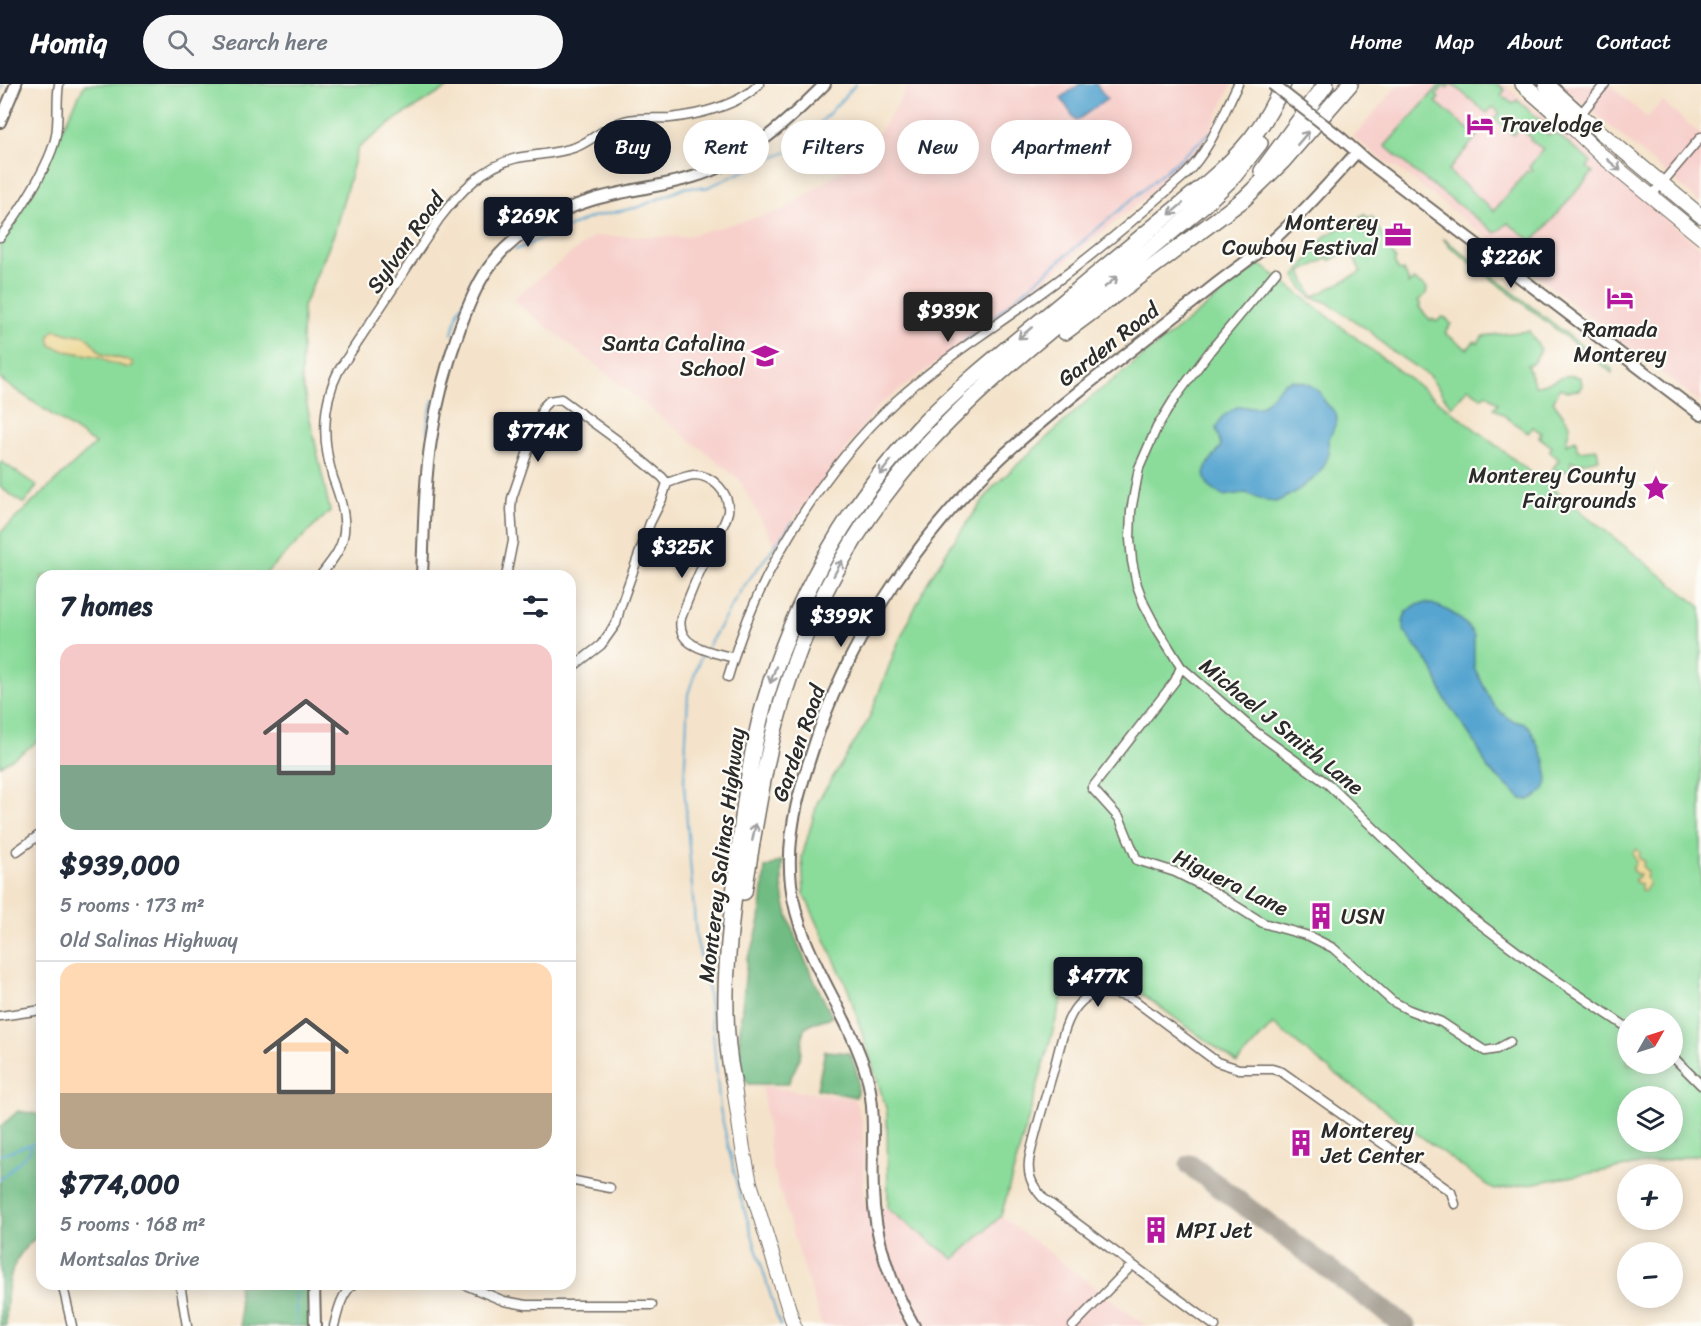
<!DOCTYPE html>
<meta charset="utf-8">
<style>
:root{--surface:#fff;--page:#f6f6f7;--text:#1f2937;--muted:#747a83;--line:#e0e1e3;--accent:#111827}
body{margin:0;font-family:Sriracha,sans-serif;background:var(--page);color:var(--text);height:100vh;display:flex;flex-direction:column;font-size:22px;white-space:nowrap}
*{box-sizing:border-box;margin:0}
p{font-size:20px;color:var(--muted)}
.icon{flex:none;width:33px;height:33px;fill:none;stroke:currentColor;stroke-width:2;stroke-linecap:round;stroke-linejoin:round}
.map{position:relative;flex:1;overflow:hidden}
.drawer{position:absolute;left:36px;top:486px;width:540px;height:720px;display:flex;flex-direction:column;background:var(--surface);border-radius:18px;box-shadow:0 3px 15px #0003}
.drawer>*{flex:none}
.banner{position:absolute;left:594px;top:36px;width:570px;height:54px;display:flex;gap:12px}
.needle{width:39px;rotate:51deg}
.tools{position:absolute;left:1617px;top:924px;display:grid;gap:12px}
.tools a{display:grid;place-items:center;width:66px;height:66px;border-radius:50%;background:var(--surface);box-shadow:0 3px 15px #0003;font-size:30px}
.price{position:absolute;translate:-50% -51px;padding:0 14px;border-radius:6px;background:var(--accent);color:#fff;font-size:20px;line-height:39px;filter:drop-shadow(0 2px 3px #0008)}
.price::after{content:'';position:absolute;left:50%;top:36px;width:18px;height:14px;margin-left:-9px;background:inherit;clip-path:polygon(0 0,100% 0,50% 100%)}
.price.selected{background:#222;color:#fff}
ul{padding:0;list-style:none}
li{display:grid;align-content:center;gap:12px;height:318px;padding:0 24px}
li+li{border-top:2px solid var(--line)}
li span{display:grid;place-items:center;height:186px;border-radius:18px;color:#555}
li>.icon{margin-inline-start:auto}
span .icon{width:108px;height:108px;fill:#fffc;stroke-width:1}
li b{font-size:26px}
h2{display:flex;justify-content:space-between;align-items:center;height:72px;padding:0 24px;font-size:26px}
.chip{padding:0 21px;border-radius:27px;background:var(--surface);box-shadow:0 3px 15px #0003;font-size:21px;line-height:54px}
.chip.selected{background:var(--accent);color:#fff}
header{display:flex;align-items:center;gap:36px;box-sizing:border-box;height:84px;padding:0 30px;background:var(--accent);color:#fff}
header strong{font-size:28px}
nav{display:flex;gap:33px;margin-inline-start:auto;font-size:21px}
.search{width:420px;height:54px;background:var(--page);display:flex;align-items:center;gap:15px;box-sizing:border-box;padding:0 21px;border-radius:33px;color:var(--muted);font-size:22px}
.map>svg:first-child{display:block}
.built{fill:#f7d0cc}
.green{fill:#8bdc9b;stroke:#5b8463;stroke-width:1.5;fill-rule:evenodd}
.forest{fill:#70bc83;stroke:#4e7457;stroke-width:1.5}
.sand{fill:#eeda9e;stroke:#8c8264;stroke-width:1.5}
.water{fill:#56a5d0;stroke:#40687e;stroke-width:1.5}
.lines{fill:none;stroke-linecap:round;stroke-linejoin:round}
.stream{stroke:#56a5d0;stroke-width:2}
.taxiway{stroke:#90877a;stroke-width:21}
.minor-casing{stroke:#716b63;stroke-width:11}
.tertiary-casing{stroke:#716b63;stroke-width:14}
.primary-casing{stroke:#716b63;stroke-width:16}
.trunk-casing{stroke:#716b63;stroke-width:16}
.motorway-casing{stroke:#716b63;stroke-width:18}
.minor{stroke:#fff;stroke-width:8}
.tertiary{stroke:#fff;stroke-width:10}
.primary{stroke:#fff;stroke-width:14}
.trunk{stroke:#fff;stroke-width:14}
.motorway{stroke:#fff;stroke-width:15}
.tertiary-bridge-casing{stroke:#716b63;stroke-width:14;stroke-linecap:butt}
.tertiary-bridge{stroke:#fff;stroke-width:10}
.oneway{stroke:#a0a0a0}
.labels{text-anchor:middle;stroke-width:4.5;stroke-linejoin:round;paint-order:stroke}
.poi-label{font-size:22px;fill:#2b2b2b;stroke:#fdfcf7;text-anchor:start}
.street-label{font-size:22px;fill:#2b2b2b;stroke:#fdfcf7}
</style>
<header>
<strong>Homiq</strong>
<div class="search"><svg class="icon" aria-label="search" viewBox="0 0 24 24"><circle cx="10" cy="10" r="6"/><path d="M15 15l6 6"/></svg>Search here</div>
<nav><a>Home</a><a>Map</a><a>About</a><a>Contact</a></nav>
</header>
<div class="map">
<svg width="1701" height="1242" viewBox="0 0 1701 1242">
<rect width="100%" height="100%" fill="#fdfcf7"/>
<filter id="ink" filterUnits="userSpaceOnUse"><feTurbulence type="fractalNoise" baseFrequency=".0167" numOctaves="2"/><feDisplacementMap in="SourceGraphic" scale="12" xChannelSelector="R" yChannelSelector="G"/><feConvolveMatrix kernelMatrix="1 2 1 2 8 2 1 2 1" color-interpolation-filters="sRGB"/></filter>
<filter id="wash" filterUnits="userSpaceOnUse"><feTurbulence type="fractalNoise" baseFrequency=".008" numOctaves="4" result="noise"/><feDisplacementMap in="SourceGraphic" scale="24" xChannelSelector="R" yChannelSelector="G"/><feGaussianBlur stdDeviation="1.35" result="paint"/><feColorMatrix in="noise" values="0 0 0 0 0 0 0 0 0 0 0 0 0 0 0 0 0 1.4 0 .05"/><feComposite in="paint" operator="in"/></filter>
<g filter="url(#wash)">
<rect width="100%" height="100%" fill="#f4e3ca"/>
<!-- built -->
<path class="built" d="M908,0H1232L1200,69L1011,223L879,321L775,461L739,395L512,215L594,152L684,153L784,126L865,70L899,18Z
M1399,0H1503L1565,50L1701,164V319L1396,83L1388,80L1353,53Z
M1560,0H1609L1647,34L1662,17L1701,51V119Z
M762,1002L854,1015L863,1039L864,1119L888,1125L954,1174L1001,1132L1146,1242H822L772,1082Z"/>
<!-- green -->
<path class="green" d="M85,0H454L399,33L358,64L334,150L303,223L301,294L330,427L263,492H42V654L23,668L0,682V449L95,360L0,295V153L51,67Z
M1441,0H1450L1447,4L1444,2L1436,11L1439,14L1436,18L1474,50L1475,49L1478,51L1448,87L1494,127L1527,87L1533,86L1529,83L1543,65L1530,56L1531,54L1520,44L1513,51L1494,35L1500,29L1493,23L1487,29L1452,0H1498L1505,6L1501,11L1513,20L1517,16L1547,42L1543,47L1549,51L1556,49L1591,78L1587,83L1593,88L1533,158L1508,139L1496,149L1415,88L1385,62Z
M1365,131L1368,135L1372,133L1396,176L1394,178L1399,187L1403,186L1408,196V200L1414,196L1427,204L1426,210L1418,217L1421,221L1419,223L1431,237L1433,235L1436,238L1442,233L1446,234L1451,240L1445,249L1467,265L1475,257L1478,259L1483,252L1529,247L1541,266L1533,279L1527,281L1535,302C1551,302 1566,285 1581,294L1582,302L1579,306L1567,307L1560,304C1556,308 1557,313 1553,317L1570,341L1566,360L1576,356L1577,365L1579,367L1597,365L1599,375L1580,379L1571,377V387H1553V384L1559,376L1549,367L1552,363L1539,353L1541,349L1533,343L1528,349L1494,324L1498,319L1486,310L1482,314L1468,304L1452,323L1429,292L1389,265L1371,248L1326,218L1311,213L1303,205L1295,192L1325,152L1344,142L1346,145L1361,137L1359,134ZM1350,166L1361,188L1313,213L1301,188L1328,174L1329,177Z
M1443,154L1612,285V289L1448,161Z
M1260,180L1563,413L1701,523V1070L1494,1106L1326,983L1273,940L1237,979L1095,876L1064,907L1001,1132L954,1175L888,1125L887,1027L848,905L804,810L802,773L818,717L868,637L898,559L927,499L951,461L993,403L1089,315ZM1628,934H1672V980H1628ZM1628,1012H1672V1058H1628Z
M2,378L37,402L24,420L0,403V380Z"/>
<!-- forest -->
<path class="forest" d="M783,776C774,824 812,890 832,933L812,939L804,944L800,974L788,1000H748L741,988L739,954L747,875L753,863L760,836L765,784Z
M825,967L849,969C857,984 860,996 856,1013L817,1005Z
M18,1027L42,1031V1150C8,1169 6,1207 6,1242H0V1043Z
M238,1200H307L309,1242H241Z"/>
<!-- sand -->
<path class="sand" d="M56,246L69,250L83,251L87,253L102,270L130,277L133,279V282L129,284L108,278L101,273L65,267L52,262L50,258L49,253L52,248Z
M1637,765L1640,769L1639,774L1644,777L1643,783L1648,788L1646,793L1649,800L1645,807L1641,806V800L1635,798V795L1639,793L1640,791L1635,789L1632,786L1636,778L1633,768Z"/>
<!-- water -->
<path class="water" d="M1080,0H1096L1107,15L1076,37L1061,14Z
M1292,296L1307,299L1320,308L1325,318L1336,329L1337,337L1328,357L1329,370L1324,382L1318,391L1294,409L1276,418L1267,417L1246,409L1223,412L1212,405L1207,399L1204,391L1206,383L1221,362L1216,344L1222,333L1237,323H1261L1284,299Z
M1426,519C1444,522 1466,535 1474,552V583L1493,620L1498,626L1511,636L1525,640L1530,644L1545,677L1548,696L1543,707L1533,715L1528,716L1522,715L1488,685L1476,660L1446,617L1432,584L1404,547L1403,537L1406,529L1416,521Z"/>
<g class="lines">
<!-- stream -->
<path class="stream" d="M0,7L3,0
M515,166L592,133L639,123L687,103L706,104L798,63L856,0
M452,250L459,225L468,211
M962,260L1211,48
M427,348L428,335L433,316
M707,564L741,506L793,438
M704,569L700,575L688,610L684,701L696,853L707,900L713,948L720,1025L738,1105L780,1242
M0,1071L42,1056
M0,1096L30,1067V1061
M296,1242V1200"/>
<!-- taxiway -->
<path class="taxiway" d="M1190,1081L1405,1242"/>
</g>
</g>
<g filter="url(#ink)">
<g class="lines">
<defs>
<path id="minor" d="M1579,32L1605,0
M1651,112L1701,53
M0,153C18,130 51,80 56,51C59,34 56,17 59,0
M1276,188L1210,267L1175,314L1157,343L1139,384L1131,427L1130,455L1132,477L1137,501L1144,520L1156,543L1181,583L1257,649L1328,700L1429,797L1467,830L1540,885L1628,944
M667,399C676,396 685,392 694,391C713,391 730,409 728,428C725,442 714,457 708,470C698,491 689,512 681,534C675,564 713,568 734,574
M320,492C331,478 342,466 344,448C346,430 339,410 333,394C322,357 321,321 339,286L439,135C459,109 483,82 517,74C537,70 557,70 576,63C593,56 606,42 624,37C639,33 655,35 670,34C698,31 740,21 759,0
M506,492L513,457L511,425L512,414L543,323L549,317L561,315L617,356L662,393L667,399L662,415L650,439L620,524L616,540L601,561L570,585
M1181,583L1175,597L1092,704L1120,735L1137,776L1175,788L1207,804L1263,839L1309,852L1333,864L1392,917L1409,926L1441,938L1485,967L1497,965L1510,958
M728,593C756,492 820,388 896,317C942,275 995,243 1045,206C1094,171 1140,131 1185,91C1211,65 1222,32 1238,0
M17,767L42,749
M0,932L42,926
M1672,972L1701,1001
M570,1096L610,1104
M180,1200L187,1242
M463,1200L504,1217L526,1221H652
M64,1207L72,1242
M334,1242C338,1227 341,1211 353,1200
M1073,1242L1132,1181
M1215,1242L1044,1115C1031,1101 1026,1089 1030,1071C1037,1041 1046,1011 1055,981C1060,963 1065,935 1078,921C1092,904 1117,908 1134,916L1217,978L1239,985H1272L1282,988L1451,1108L1455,1120"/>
<path id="tertiary" d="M0,38L16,0
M1341,54L1367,77L1701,331
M422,492C424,447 424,401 431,356C437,316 448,276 462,238C470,218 479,195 493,178C517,148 555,127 592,116C625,106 660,103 693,93C745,78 788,37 825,0
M314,1200L315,1242
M914,1242C891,1202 874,1153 873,1106C871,1068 877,1030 867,992C848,926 798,870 791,800C785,747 802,697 819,647C856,543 924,445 1005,370C1070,311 1142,259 1211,204C1231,188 1254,173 1273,156C1303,129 1330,98 1357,68"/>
<path id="primary" d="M1580,31L1701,132
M1571,42L1600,70L1701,153"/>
<path id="trunk" d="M733,996L743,1065L750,1099L794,1242"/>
<path id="motorway" d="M1523,0L1571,42
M1546,0L1580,31
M1262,87L1326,0
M1065,248L1244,115L1282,78L1350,0
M744,808C756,734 767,657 792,586C820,506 864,431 920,368C1005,273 1113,200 1208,117L1234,92L1260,59
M733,996C718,923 730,848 738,775C744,723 750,671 764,620C793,518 846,422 919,344C962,299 1013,260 1061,220C1110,179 1158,139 1207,99C1242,69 1265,43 1283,0"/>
</defs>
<!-- minor casing -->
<use href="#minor" class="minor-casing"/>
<!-- tertiary casing -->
<use href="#tertiary" class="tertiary-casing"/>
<!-- primary casing -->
<use href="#primary" class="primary-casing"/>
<!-- trunk casing -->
<use href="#trunk" class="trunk-casing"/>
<!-- motorway casing -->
<use href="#motorway" class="motorway-casing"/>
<!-- minor -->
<use href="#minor" class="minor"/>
<!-- tertiary -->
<use href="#tertiary" class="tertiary"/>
<!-- primary -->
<use href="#primary" class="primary"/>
<!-- trunk -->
<use href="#trunk" class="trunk"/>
<!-- motorway -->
<use href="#motorway" class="motorway"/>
<defs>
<path id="tertiary-bridge" d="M1272,0L1341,54"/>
</defs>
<!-- tertiary-bridge casing -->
<use href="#tertiary-bridge" class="tertiary-bridge-casing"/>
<!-- tertiary-bridge -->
<use href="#tertiary-bridge" class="tertiary-bridge"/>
</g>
<!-- one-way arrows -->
<defs><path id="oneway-shaft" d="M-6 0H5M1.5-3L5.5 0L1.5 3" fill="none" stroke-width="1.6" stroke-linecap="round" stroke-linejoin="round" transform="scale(1.5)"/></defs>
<g class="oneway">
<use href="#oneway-shaft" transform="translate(1303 54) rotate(-50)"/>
<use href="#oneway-shaft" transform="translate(1614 81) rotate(40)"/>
<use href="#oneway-shaft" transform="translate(1176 125) rotate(140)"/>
<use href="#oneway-shaft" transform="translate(1111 198) rotate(-40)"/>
<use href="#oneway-shaft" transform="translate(1025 249) rotate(140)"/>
<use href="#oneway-shaft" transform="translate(885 384) rotate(128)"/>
<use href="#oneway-shaft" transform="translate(838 484) rotate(-61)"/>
<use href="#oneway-shaft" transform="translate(773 591) rotate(109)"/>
<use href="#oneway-shaft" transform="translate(754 748) rotate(-79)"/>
</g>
</g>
<!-- icons -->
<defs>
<symbol id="hotel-bare" viewBox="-9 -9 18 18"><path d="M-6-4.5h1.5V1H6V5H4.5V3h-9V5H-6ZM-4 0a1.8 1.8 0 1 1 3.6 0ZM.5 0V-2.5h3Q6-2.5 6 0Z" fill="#b5179e" stroke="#fdfcf7" stroke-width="2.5" paint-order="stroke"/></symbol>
<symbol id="office-bare" viewBox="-9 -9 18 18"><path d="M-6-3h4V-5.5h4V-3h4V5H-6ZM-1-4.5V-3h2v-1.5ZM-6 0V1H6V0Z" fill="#b5179e" stroke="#fdfcf7" stroke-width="2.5" paint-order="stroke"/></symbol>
<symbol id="school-bare" viewBox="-9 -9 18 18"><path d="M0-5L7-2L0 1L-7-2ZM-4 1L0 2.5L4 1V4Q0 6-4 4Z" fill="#b5179e" stroke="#fdfcf7" stroke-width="2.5" paint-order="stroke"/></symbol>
<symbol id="sight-bare" viewBox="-9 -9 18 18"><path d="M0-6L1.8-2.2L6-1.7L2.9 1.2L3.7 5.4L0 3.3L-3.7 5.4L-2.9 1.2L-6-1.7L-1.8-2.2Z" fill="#b5179e" stroke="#fdfcf7" stroke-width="2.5" paint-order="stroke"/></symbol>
<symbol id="building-bare" viewBox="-9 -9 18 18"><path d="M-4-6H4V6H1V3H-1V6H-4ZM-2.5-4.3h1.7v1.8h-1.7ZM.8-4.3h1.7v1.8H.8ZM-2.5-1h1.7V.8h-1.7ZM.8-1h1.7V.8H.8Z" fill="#b5179e" stroke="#fdfcf7" stroke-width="2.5" paint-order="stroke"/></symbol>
</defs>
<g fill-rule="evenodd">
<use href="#hotel-bare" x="1461" y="21" width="38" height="38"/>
<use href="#office-bare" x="1379" y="132" width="38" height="38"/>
<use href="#hotel-bare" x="1601" y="195" width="38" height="38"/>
<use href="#school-bare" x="746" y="253" width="38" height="38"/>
<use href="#sight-bare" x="1637" y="385" width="38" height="38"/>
<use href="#building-bare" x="1302" y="813" width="38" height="38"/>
<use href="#building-bare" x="1282" y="1040" width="38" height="38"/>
<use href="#building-bare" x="1137" y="1127" width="38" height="38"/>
</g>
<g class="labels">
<!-- poi labels -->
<g class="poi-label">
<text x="1500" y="48">Travelodge</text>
<text x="1378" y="146" text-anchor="end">Monterey<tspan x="1378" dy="25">Cowboy Festival</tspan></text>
<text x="1620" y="253" text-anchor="middle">Ramada<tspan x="1620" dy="25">Monterey</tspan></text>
<text x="745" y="267" text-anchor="end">Santa Catalina<tspan x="745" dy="25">School</tspan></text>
<text x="1636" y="399" text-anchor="end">Monterey County<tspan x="1636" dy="25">Fairgrounds</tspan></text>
<text x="1341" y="840">USN</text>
<text x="1321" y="1054">Monterey<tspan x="1321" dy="25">Jet Center</tspan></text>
<text x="1176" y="1154">MPI Jet</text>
</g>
<!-- street labels -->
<g class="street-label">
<text transform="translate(405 158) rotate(-55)" y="8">Sylvan Road</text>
<text transform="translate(1108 260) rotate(-38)" y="8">Garden Road</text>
<text transform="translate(1282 642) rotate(39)" y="8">Michael J Smith Lane</text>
<text transform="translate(798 659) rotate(-71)" y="8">Garden Road</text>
<text transform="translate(721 771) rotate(-83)" y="8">Monterey Salinas Highway</text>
<text transform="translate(1231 798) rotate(26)" y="8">Higuera Lane</text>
</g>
</g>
</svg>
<div class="tools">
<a><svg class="needle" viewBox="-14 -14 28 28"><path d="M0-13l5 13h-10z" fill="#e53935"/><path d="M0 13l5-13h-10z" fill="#747a83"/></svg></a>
<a><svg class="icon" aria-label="layers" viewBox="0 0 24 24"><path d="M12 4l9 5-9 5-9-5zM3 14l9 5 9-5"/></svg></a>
<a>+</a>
<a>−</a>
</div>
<b class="price" style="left:528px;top:164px">$269K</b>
<b class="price" style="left:1511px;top:205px">$226K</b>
<b class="price selected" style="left:948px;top:259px">$939K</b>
<b class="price" style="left:538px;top:379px">$774K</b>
<b class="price" style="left:682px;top:495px">$325K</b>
<b class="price" style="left:841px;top:564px">$399K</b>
<b class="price" style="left:1098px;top:924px">$477K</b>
<div class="banner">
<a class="chip selected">Buy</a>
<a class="chip">Rent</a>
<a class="chip">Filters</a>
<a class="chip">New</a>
<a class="chip">Apartment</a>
</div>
<section class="drawer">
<h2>7 homes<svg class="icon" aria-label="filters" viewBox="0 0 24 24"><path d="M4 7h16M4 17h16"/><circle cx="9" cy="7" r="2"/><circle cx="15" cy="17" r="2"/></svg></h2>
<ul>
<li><span style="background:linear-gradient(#f6c9c9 65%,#7fa58c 0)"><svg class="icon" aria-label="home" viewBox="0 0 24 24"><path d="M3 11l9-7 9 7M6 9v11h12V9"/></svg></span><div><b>$939,000</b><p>5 rooms · 173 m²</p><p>Old Salinas Highway</p></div></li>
<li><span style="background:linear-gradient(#ffd9b3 70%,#b9a48a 0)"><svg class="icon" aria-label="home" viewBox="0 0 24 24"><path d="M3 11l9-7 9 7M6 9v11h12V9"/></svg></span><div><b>$774,000</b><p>5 rooms · 168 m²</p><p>Montsalas Drive</p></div></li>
</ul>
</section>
</div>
